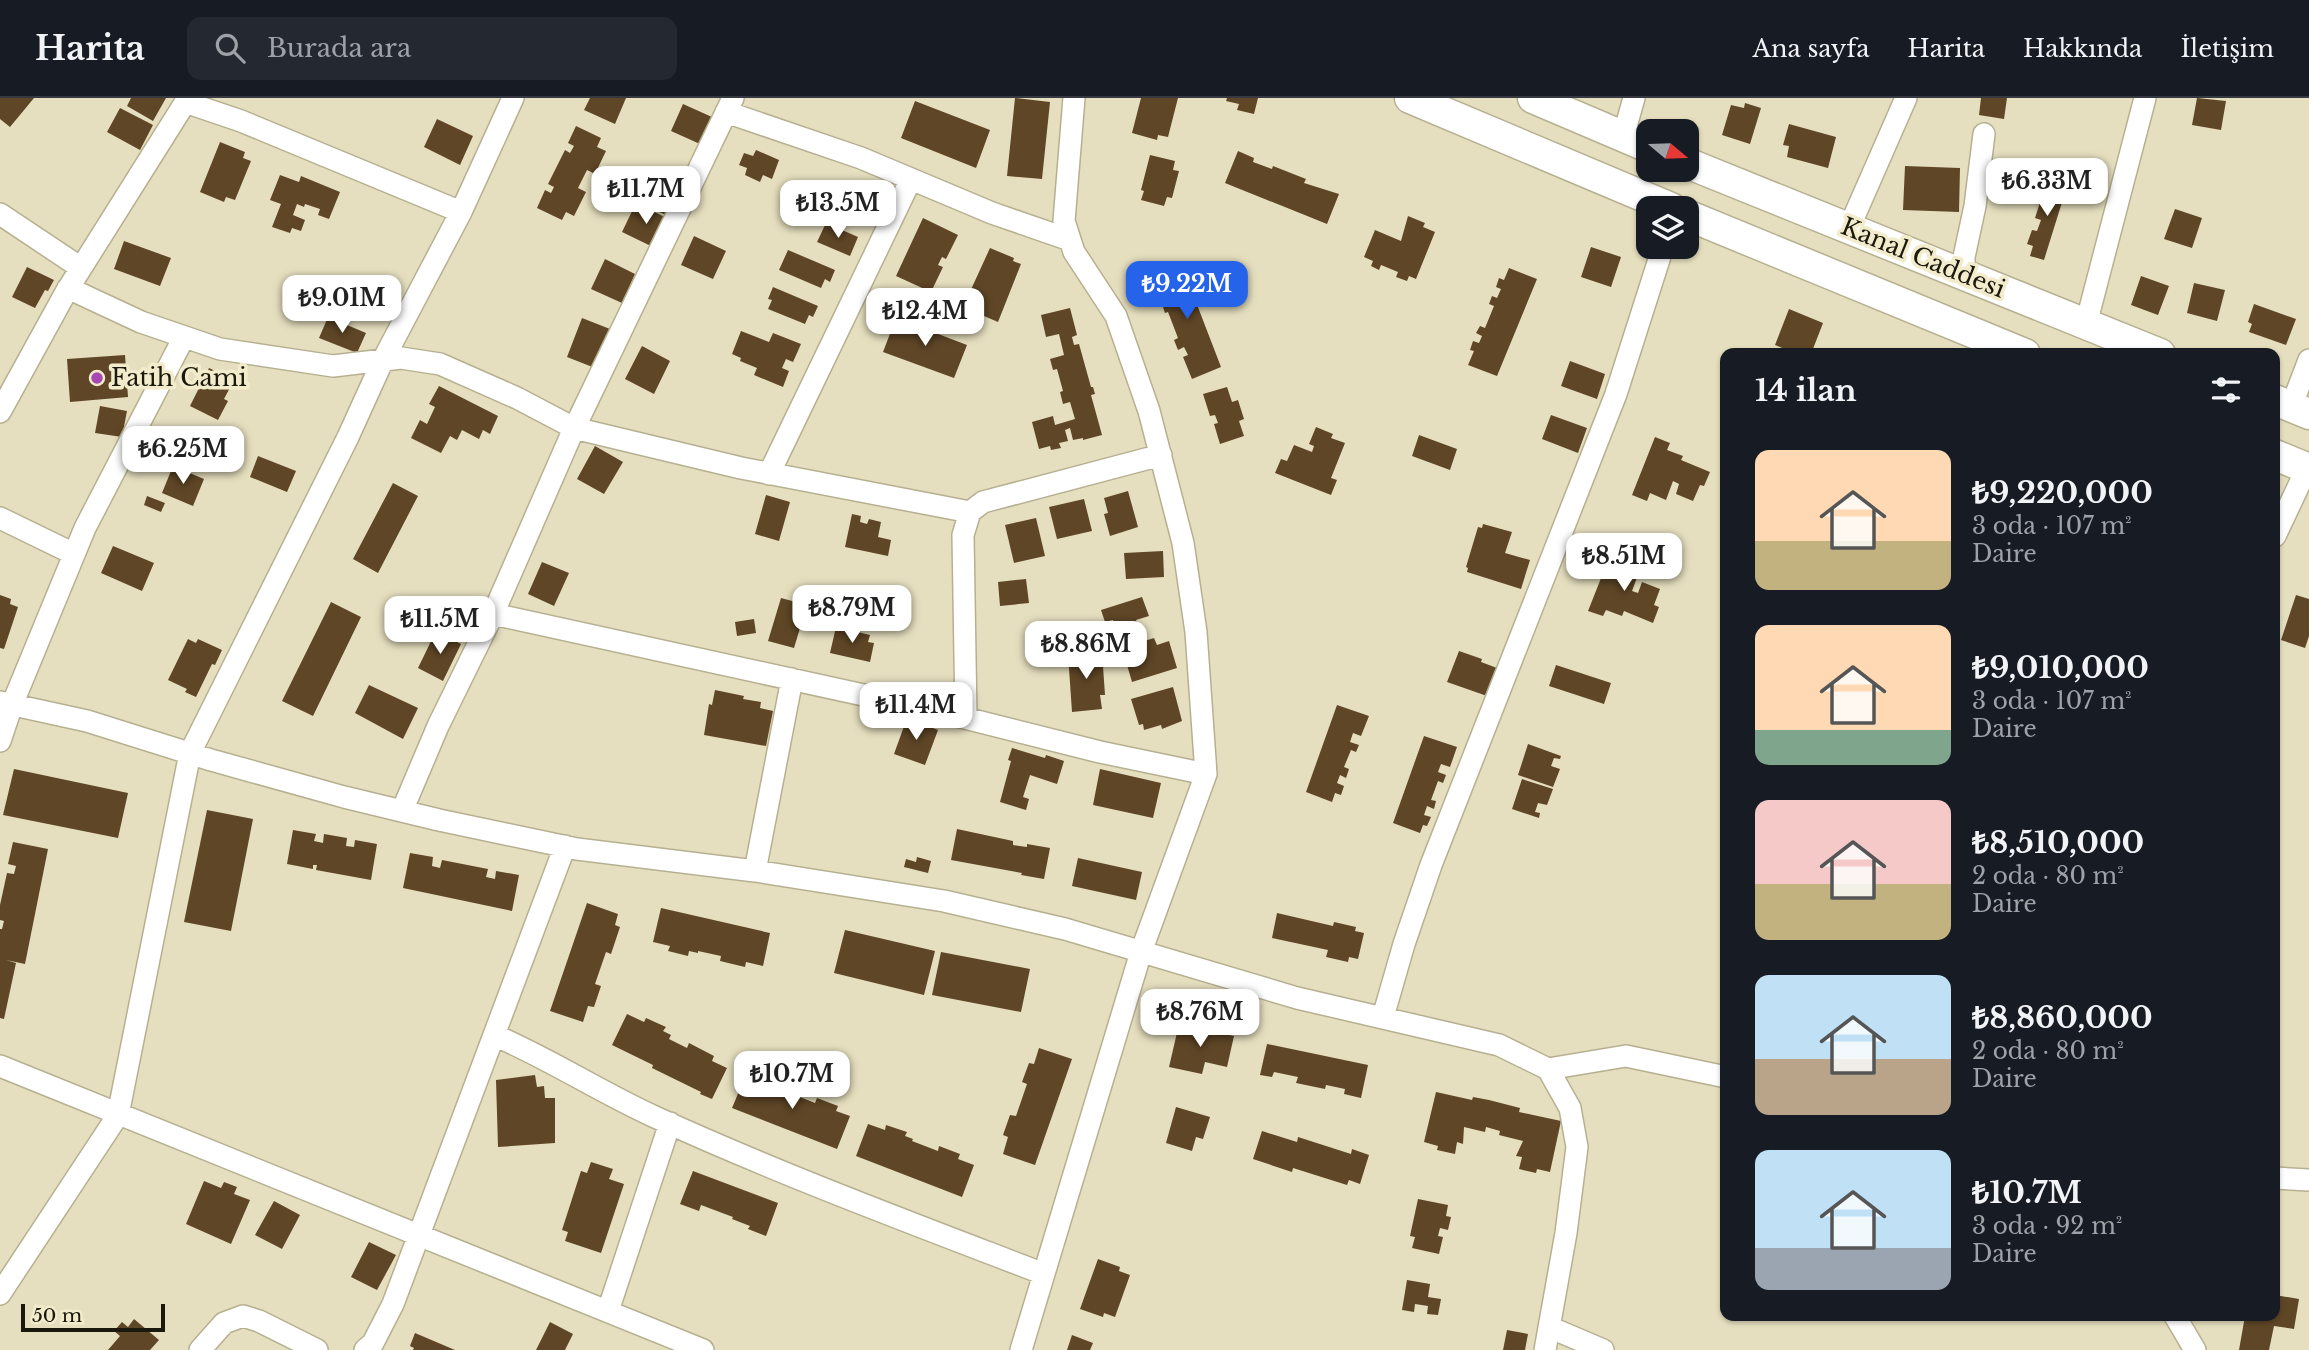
<!DOCTYPE html>
<html lang="tr">
<meta charset="utf-8">
<style>
:root{--surface:#171b24;--page:#242831;--text:#f1f3f6;--muted:#9ea1a6;--line:#363941;--accent:#2563eb}
body{margin:0;font-family:"Libre Baskerville",serif;background:var(--page);color:var(--text);height:100vh;display:flex;flex-direction:column;font-size:26px;white-space:nowrap}
*{box-sizing:border-box;margin:0}
p{font-size:23px;color:var(--muted)}
.icon{flex:none;width:38px;height:38px;fill:none;stroke:currentColor;stroke-width:2;stroke-linecap:round;stroke-linejoin:round}
.map{position:relative;flex:1;overflow:hidden}
.panel{position:absolute;left:1720px;top:250px;width:560px;height:973px;display:flex;flex-direction:column;background:var(--surface);border-radius:14px;box-shadow:0 2px 5px #0004}
.panel>*{flex:none}
.needle{width:46px;rotate:109deg}
.buttons{position:absolute;left:1636px;top:21px;display:grid;gap:14px}
.buttons a{display:grid;place-items:center;width:63px;height:63px;border-radius:14px;background:var(--surface);box-shadow:0 2px 5px #0004;font-size:35px}
.scale{position:absolute;left:21px;bottom:18px;width:144px;box-sizing:border-box;padding-left:7px;border:4px solid #1b190d;border-top:0;font-size:19px;line-height:24px;white-space:nowrap;color:#1b190d;-webkit-text-stroke:5px #f3eccc;paint-order:stroke}
.price{position:absolute;translate:-50% -60px;padding:0 16px;border-radius:14px;background:#fff;color:#222;font-size:23px;line-height:46px;filter:drop-shadow(0 2px 4px #0008)}
.price::after{content:'';position:absolute;left:50%;top:42px;width:21px;height:16px;margin-left:-10px;background:inherit;clip-path:polygon(0 0,100% 0,50% 100%)}
.price.on{background:var(--accent);color:#fff}
ul{padding:0;list-style:none}
li{display:flex;align-items:center;gap:21px;height:175px;padding:0 35px}
li span{display:grid;place-items:center;flex:none;width:196px;height:140px;border-radius:14px;color:#555}
li>.icon{margin-inline-start:auto}
span .icon{width:84px;height:84px;fill:#fffc;stroke-width:1}
li b{font-size:30px}
h2{display:flex;justify-content:space-between;align-items:center;height:84px;padding:0 35px;font-size:30px}
header{display:flex;align-items:center;gap:42px;box-sizing:border-box;height:98px;padding:0 35px;background:var(--surface);border-bottom:2px solid var(--line)}
header strong{font-size:33px}
nav{display:flex;gap:38px;margin-inline-start:auto;font-size:24px}
.search{width:490px;height:63px;background:var(--page);display:flex;align-items:center;gap:18px;box-sizing:border-box;padding:0 24px;border-radius:14px;color:var(--muted);font-size:26px}
.map>svg:first-child{display:block}
.building{fill:#5f4626}
.lines{fill:none;stroke-linecap:round;stroke-linejoin:round}
.minor-casing{stroke:#b6b091;stroke-width:24}
.secondary-casing{stroke:#b6b091;stroke-width:33}
.minor{stroke:#fff;stroke-width:21}
.secondary{stroke:#fff;stroke-width:30}
.poi-dot{fill:#a648b1;stroke:#f3eccc;stroke-width:2.5}
.labels{text-anchor:middle;stroke-width:7;stroke-linejoin:round;paint-order:stroke}
.street-label{font-size:24px;fill:#1b190d;stroke:#f3eccc}
.poi-label{font-size:24px;fill:#1b190d;stroke:#f3eccc;text-anchor:start}
</style>
<header>
<strong>Harita</strong>
<div class="search"><svg class="icon" aria-label="search" viewBox="0 0 24 24"><circle cx="10" cy="10" r="6"/><path d="M15 15l6 6"/></svg>Burada ara</div>
<nav><a>Ana sayfa</a><a>Harita</a><a>Hakkında</a><a>İletişim</a></nav>
</header>
<div class="map">
<svg width="2309" height="1252" viewBox="0 0 2309 1252">
<rect width="100%" height="100%" fill="#e6dfbf"/>
<!-- building -->
<path class="building" d="M0,0H34L10,29L0,21Z
M131,0H166L153,23L127,8Z
M590,0H626L615,26L584,12Z
M1015,0L1050,4L1042,81L1007,78Z
M1141,0H1178L1168,39L1158,37L1157,42L1132,35Z
M1227,0H1258L1254,16L1237,12L1239,6L1226,3Z
M1981,0H2007L2004,21L1979,17Z
M2197,0L2226,3L2221,32L2192,27Z
M915,3L990,32L976,70L901,40Z
M1745,5L1761,10L1750,46L1722,37L1731,7L1744,10Z
M683,6L712,19L700,46L671,33Z
M120,10L153,27L140,52L107,34Z
M437,21L473,38L460,67L424,49Z
M1789,26L1836,39L1828,70L1787,59L1789,48L1783,47Z
M576,28L601,40L597,49L606,53L595,76L587,72L578,90L586,94L574,118L566,114L562,122L537,110L545,92L551,95L554,89L548,86L565,52L570,55L574,48L568,45Z
M220,44L245,54L243,60L251,63L235,102L226,99L224,104L200,94Z
M756,52L779,62L772,81L763,77L760,84L745,77L747,70L739,67L744,55L753,58Z
M1238,53L1254,60L1253,64L1272,71L1273,68L1306,81L1304,85L1339,96L1327,126L1225,85Z
M1150,57L1175,63L1173,72L1179,73L1172,100L1167,99L1164,108L1141,102L1144,93L1141,92Z
M1905,68L1960,70L1959,114L1903,112Z
M280,77L299,84L301,78L340,94L329,121L318,117L320,111L305,106L304,109L297,106L293,117L305,122L301,133L292,130L290,135L272,129L281,106L270,102Z
M2053,81L2068,85L2044,162L2030,158L2033,148L2027,146L2032,132L2037,133L2041,122L2035,120L2045,89L2050,91Z
M650,82L677,94L666,117L639,105Z
M841,86L879,102L868,127L830,111Z
M636,105L669,121L655,150L622,134Z
M2175,111L2202,120L2192,150L2164,141Z
M1408,118L1425,125L1423,129L1435,134L1416,181L1409,178L1407,183L1396,179L1398,174L1381,167L1379,172L1371,168L1373,163L1364,159L1375,132L1401,143Z
M923,120L958,137L946,161L942,159L938,167L943,169L931,194L896,178Z
M826,125L858,139L850,158L817,144Z
M694,138L726,153L713,181L681,167Z
M124,143L171,160L160,188L114,171Z
M1591,149L1621,159L1611,189L1581,179Z
M990,150L1014,160L1013,163L1021,166L998,224L963,209Z
M788,152L835,172L830,184L825,181L821,190L779,172Z
M605,161L635,176L622,205L591,191Z
M1181,165L1221,269L1192,281L1183,259L1188,257L1184,249L1178,252L1174,242L1178,240L1168,214L1165,215L1162,206L1169,204L1166,196L1159,199L1155,189L1159,188L1154,175Z
M27,169L54,182L48,193L45,192L35,210L12,199Z
M1509,170L1537,181L1497,278L1468,267L1474,253L1470,252L1473,243L1479,245L1482,238L1476,235L1480,228L1485,230L1494,208L1489,206L1492,198L1497,200L1501,191L1496,189L1499,180L1504,182Z
M2141,178L2169,188L2158,217L2131,207Z
M2194,185L2225,192L2217,223L2187,215Z
M773,189L818,208L813,219L809,217L805,226L768,211L772,202L768,201Z
M2254,206L2296,221L2286,247L2249,234L2252,226L2248,224Z
M1070,210L1077,237L1072,239L1074,247L1079,246L1091,289H1093L1095,296L1091,297L1102,337L1083,342V340L1073,342L1070,330L1065,332L1068,343L1059,345L1061,350L1051,352L1050,348L1039,351L1032,324L1053,318L1055,327L1075,321L1070,304L1063,306L1060,294L1063,293L1057,271L1053,272L1050,261L1064,257L1059,236L1046,239L1041,217Z
M1789,211L1823,225L1811,256H1797L1775,247Z
M328,219L366,235L357,255L319,240Z
M582,220L610,231L595,270L567,259Z
M896,220L967,247L954,280L883,254Z
M741,233L769,244L773,235L801,246L793,264L786,261L782,270L789,273L783,289L754,277L757,270L740,263L741,260L732,256Z
M642,248L670,263L654,296L625,281Z
M125,257L128,299L70,304L67,261Z
M1570,263L1605,276L1597,301L1561,288Z
M209,270L234,282L224,301L228,303L218,322L190,308Z
M439,288L498,318L490,336L483,332L479,341L462,332L457,342L450,338L441,355L411,340L420,322L427,326L435,309L429,306Z
M1227,289L1232,304L1238,302L1244,321L1239,323L1244,338L1220,346L1214,326L1218,325L1215,317L1210,318L1203,296Z
M100,308L127,313L122,339L95,335Z
M1551,317L1587,330L1578,355L1542,341Z
M1316,329L1333,336L1331,340L1345,345L1331,380L1337,382L1331,397L1275,375L1281,361L1287,363L1294,347L1312,354L1314,348L1309,346Z
M1419,337L1457,351L1450,372L1412,358Z
M1655,339L1670,345L1667,352L1683,358L1681,362L1710,374L1704,388L1700,387L1693,403L1676,396L1679,386L1673,383L1666,402L1650,395L1647,403L1632,397Z
M595,348L623,364L604,396L577,381Z
M258,358L296,373L287,394L250,379Z
M173,368L204,381L193,408L162,395Z
M393,385L418,398L378,475L353,461Z
M1128,393L1138,429L1110,438L1104,416L1108,415L1104,400Z
M766,397L790,404L779,443L755,436Z
M147,398L165,405L161,414L144,407Z
M1084,401L1092,433L1057,441L1049,409Z
M852,416L861,418L860,424L867,426L869,421L881,424L878,439L891,442L888,458L845,449Z
M1036,420L1045,458L1014,465L1005,427Z
M1483,426L1512,434L1505,455L1530,462L1521,491L1467,474L1468,470L1466,469L1478,429L1482,430Z
M113,448L154,465L142,493L101,475Z
M1163,453L1164,479L1126,481L1124,455Z
M1611,455L1626,460L1623,468L1639,474L1632,493L1638,495L1642,484L1660,491L1654,507L1659,509L1653,525L1624,513L1622,518L1606,512L1603,518L1588,513Z
M542,464L569,475L554,508L528,496Z
M1026,481L1029,505L1000,508L998,484Z
M0,497L11,501L10,506L18,509L4,551L0,550Z
M2296,497L2309,501V538L2305,550L2281,542Z
M1142,499L1149,518L1136,522L1137,525L1116,532L1113,522L1105,524L1101,512Z
M781,500L807,507L794,550L768,543Z
M331,504L361,519L313,618L282,603Z
M754,521L756,535L737,538L735,524Z
M836,529L870,537L868,544L874,545L870,564L830,555Z
M436,533L461,546L443,583L418,570Z
M1154,540L1157,547L1169,543L1177,570L1132,584L1122,550Z
M188,541L196,545L198,541L222,552L215,567L212,566L196,599L185,594L187,591L168,582Z
M1459,553L1482,561L1481,564L1497,570L1487,598L1447,584Z
M1102,554L1105,597H1100L1102,611L1072,614L1068,556Z
M1556,567L1611,585L1604,606L1549,588Z
M369,587L418,610L403,641L355,615Z
M1173,589L1182,623L1162,631L1161,627L1144,632L1143,626L1139,627L1131,601Z
M715,592L744,598L743,601L761,604L760,610L773,613L766,648L704,637L709,606L712,607Z
M1337,607L1369,618L1361,638L1353,635L1350,644L1359,647L1356,654L1351,652L1344,669L1349,671L1346,680L1340,677L1337,685L1344,688L1341,697L1335,695L1332,704L1306,694Z
M907,620L938,632L925,667L894,656Z
M1424,638L1457,649L1450,669L1441,666L1438,674L1446,677L1443,685L1438,683L1431,702L1436,703L1434,711L1427,708L1424,717L1431,719L1427,728L1423,727L1420,735L1393,725Z
M1528,646L1561,658L1560,661L1554,660L1551,668L1560,671L1553,689L1518,677Z
M1012,650L1045,660L1046,657L1064,663L1057,686L1030,677L1023,699L1029,701L1026,712L1000,704L1011,663L1008,662Z
M14,671L128,695L118,740L3,717Z
M1100,671L1161,685L1153,720L1093,707Z
M1522,681L1553,691L1547,707L1538,705L1535,714L1540,715L1539,720L1512,711Z
M207,712L253,721L231,833L184,824Z
M957,731L1013,743V747L1027,749V746L1050,750L1044,781L1021,777L1022,775L951,762Z
M293,732L316,736L314,743L323,745L324,736L347,740L346,748L354,749L355,742L377,746L371,782L316,772L317,767H313V771L287,766Z
M13,744L48,751L25,866L6,862L16,865L4,921L0,920V831H2L4,823L0,822V807L7,775L14,776L16,768L8,766Z
M410,755L433,759L432,768L440,770L442,762L488,771L486,779L495,781L496,773L519,777L512,813L403,790Z
M917,759L931,763L928,775L904,769L906,761L916,764Z
M1078,760L1142,774L1136,802L1072,788Z
M587,805L618,816L615,827L620,829L611,856L606,854L595,886L601,888L594,909L588,908L583,924L550,913Z
M661,810L770,835L763,868L746,864L745,869L720,863L721,858L698,853V855L689,853L688,858L668,853L670,848L653,844Z
M1277,815L1333,828L1334,824L1356,829L1355,833L1364,835L1358,861L1349,859L1348,864L1326,859L1328,852L1272,840Z
M845,832L935,853L924,897L834,875Z
M941,854L1030,871L1021,914L932,897Z
M627,916L644,924L646,920L666,929L663,933L671,937L669,941L687,950L689,945L714,958L712,963L727,970L712,1001L700,996L701,994L652,970L653,967L612,947Z
M1179,926L1234,938L1227,969L1205,964L1202,976L1169,969Z
M1267,946L1368,967L1361,1000L1344,996L1345,991L1326,987L1325,991L1296,985L1298,979L1274,974L1272,979L1260,977Z
M1039,950L1072,961L1035,1067L1003,1056L1008,1039L1003,1037L1010,1017L1016,1018L1027,986L1022,984L1029,965L1034,966Z
M535,977L537,989L544,988L545,1000H555V1045L498,1049L496,982Z
M745,979L763,983L764,979L784,987L782,992L815,1005L817,1000L838,1008L836,1013L850,1018L837,1051L732,1010Z
M1436,994L1472,1002L1473,999L1489,1002L1520,1010L1519,1014L1561,1023L1550,1074L1537,1071L1536,1075L1519,1071L1522,1059L1516,1058L1523,1043L1499,1037L1500,1033L1486,1029L1485,1034L1464,1029L1463,1046L1457,1044L1455,1056L1437,1052L1438,1048L1424,1044Z
M1176,1009L1210,1019L1203,1041L1196,1039L1192,1053L1166,1045Z
M868,1026L885,1032L886,1027L907,1034L905,1038L913,1041L912,1043L938,1053L939,1048L960,1056L958,1061L974,1067L962,1099L856,1058Z
M1262,1033L1297,1044L1298,1039L1351,1056L1352,1051L1369,1057L1360,1086L1349,1082L1347,1087L1293,1070L1292,1074L1253,1061Z
M591,1064L613,1071L609,1081L624,1086L601,1155L565,1143L568,1134L562,1132L581,1073L587,1075Z
M693,1073L778,1105L766,1138L748,1131L750,1128L732,1121L733,1119L701,1107L699,1113L680,1106Z
M204,1083L221,1090L224,1084L237,1089L234,1096L250,1102L231,1146L186,1126Z
M1418,1101L1448,1107L1446,1118L1451,1119L1448,1132L1440,1130L1438,1138L1443,1139L1439,1156L1412,1150L1415,1139L1410,1138Z
M274,1103L300,1117L282,1151L255,1137Z
M369,1144L396,1157L377,1192L351,1179Z
M1098,1161L1120,1169L1119,1173L1130,1177L1115,1219L1104,1215L1103,1219L1080,1211Z
M1407,1182L1430,1186L1428,1199L1441,1201L1438,1217L1427,1216L1428,1208L1415,1206L1414,1214L1402,1212Z
M2275,1197L2299,1201L2294,1231L2274,1228L2269,1252H2239L2245,1218H2275Z
M134,1221L159,1242L150,1252H108L120,1238L114,1233L122,1224L128,1229Z
M550,1224L573,1236L565,1252H536Z
M1507,1232L1528,1236L1525,1252H1503Z
M415,1235L455,1252H413L414,1250L410,1248Z
M1072,1237L1093,1245L1090,1252H1067Z"/>
<g class="lines">
<defs>
<path id="minor" d="M185,4L241,23L461,114
M726,14L861,60L992,115L1070,142
M1623,39L1634,0
M0,116L81,170
M1849,130L1906,0
M1964,176V159L1975,108L1984,36
M68,190L141,224L220,251L333,268L401,260L440,266L517,300L574,330L741,370L970,414
M2086,226L2145,0
M2291,309L2309,262
M0,314L66,194L188,0
M769,376L911,81
M0,420L74,456
M2275,438L2307,370
M493,516L572,335L733,0
M0,604L87,623L211,662L344,699L439,722L577,751L755,773L944,803L1065,831L1297,900L1499,947L1548,971L1570,1010L1577,1049L1566,1135L1545,1252
M966,620L963,437L970,414L983,404L1161,357
M0,643L12,607L85,430L184,239
M402,713L438,628L493,516L941,614L1100,654L1206,676
M755,773L792,581
M1383,919L1404,846L1431,767L1616,296L1663,149
M494,937C550,961 600,994 655,1019C782,1077 914,1126 1044,1176
M0,968L703,1252
M1548,971L1626,958L1726,979
M2275,1080L2309,1082
M0,1196L118,1017L190,655L348,339L383,262L461,114L513,0
M608,1213L670,1025
M2175,1218L2195,1252
M1549,1229L1603,1252
M200,1252L224,1225L243,1218L259,1223L317,1252
M365,1252L373,1245L393,1206L565,748
M1021,1252L1141,854L1206,676L1196,534L1183,445L1149,313L1116,218L1074,154L1064,123L1074,0"/>
<path id="secondary" d="M1410,0L1671,110
M1533,0L1648,49
M1687,65L2160,256
M1687,117L2025,256
M2275,302L2309,316
M2275,357L2309,371"/>
</defs>
<!-- minor casing -->
<use href="#minor" class="minor-casing"/>
<!-- secondary casing -->
<use href="#secondary" class="secondary-casing"/>
<!-- minor -->
<use href="#minor" class="minor"/>
<!-- secondary -->
<use href="#secondary" class="secondary"/>
</g>
<!-- markers -->
<circle class="poi-dot" cx="97" cy="280" r="7"/>
<g class="labels">
<!-- street labels -->
<g class="street-label">
<text transform="translate(1923 160) rotate(22)" y="8">Kanal Caddesi</text>
</g>
<!-- poi labels -->
<g class="poi-label">
<text x="111" y="288">Fatih Cami</text>
</g>
</g>
</svg>
<div class="buttons">
<a><svg class="needle" viewBox="-14 -14 28 28"><path d="M0-13l5 13h-10z" fill="#e53935"/><path d="M0 13l5-13h-10z" fill="#9ea1a6"/></svg></a>
<a><svg class="icon" aria-label="layers" viewBox="0 0 24 24"><path d="M12 4l9 5-9 5-9-5zM3 14l9 5 9-5"/></svg></a>
</div>
<div class="scale">50 m</div>
<b class="price" style="left:2047px;top:120px">₺6.33M</b>
<b class="price" style="left:646px;top:128px">₺11.7M</b>
<b class="price" style="left:838px;top:142px">₺13.5M</b>
<b class="price on" style="left:1187px;top:223px">₺9.22M</b>
<b class="price" style="left:342px;top:237px">₺9.01M</b>
<b class="price" style="left:925px;top:250px">₺12.4M</b>
<b class="price" style="left:183px;top:388px">₺6.25M</b>
<b class="price" style="left:1624px;top:495px">₺8.51M</b>
<b class="price" style="left:852px;top:547px">₺8.79M</b>
<b class="price" style="left:440px;top:558px">₺11.5M</b>
<b class="price" style="left:1086px;top:583px">₺8.86M</b>
<b class="price" style="left:916px;top:644px">₺11.4M</b>
<b class="price" style="left:1200px;top:951px">₺8.76M</b>
<b class="price" style="left:792px;top:1013px">₺10.7M</b>
<section class="panel">
<h2>14 ilan<svg class="icon" aria-label="filters" viewBox="0 0 24 24"><path d="M4 7h16M4 17h16"/><circle cx="9" cy="7" r="2"/><circle cx="15" cy="17" r="2"/></svg></h2>
<ul>
<li><span style="background:linear-gradient(#ffd9b3 65%,#c2b280 0)"><svg class="icon" aria-label="home" viewBox="0 0 24 24"><path d="M3 11l9-7 9 7M6 9v11h12V9"/></svg></span><div><b>₺9,220,000</b><p>3 oda · 107 m²</p><p>Daire</p></div></li>
<li><span style="background:linear-gradient(#ffd9b3 75%,#7fa58c 0)"><svg class="icon" aria-label="home" viewBox="0 0 24 24"><path d="M3 11l9-7 9 7M6 9v11h12V9"/></svg></span><div><b>₺9,010,000</b><p>3 oda · 107 m²</p><p>Daire</p></div></li>
<li><span style="background:linear-gradient(#f6c9c9 60%,#c2b280 0)"><svg class="icon" aria-label="home" viewBox="0 0 24 24"><path d="M3 11l9-7 9 7M6 9v11h12V9"/></svg></span><div><b>₺8,510,000</b><p>2 oda · 80 m²</p><p>Daire</p></div></li>
<li><span style="background:linear-gradient(#bfe0f5 60%,#b9a48a 0)"><svg class="icon" aria-label="home" viewBox="0 0 24 24"><path d="M3 11l9-7 9 7M6 9v11h12V9"/></svg></span><div><b>₺8,860,000</b><p>2 oda · 80 m²</p><p>Daire</p></div></li>
<li><span style="background:linear-gradient(#bfe0f5 70%,#9aa5b1 0)"><svg class="icon" aria-label="home" viewBox="0 0 24 24"><path d="M3 11l9-7 9 7M6 9v11h12V9"/></svg></span><div><b>₺10.7M</b><p>3 oda · 92 m²</p><p>Daire</p></div></li>
</ul>
</section>
</div>
